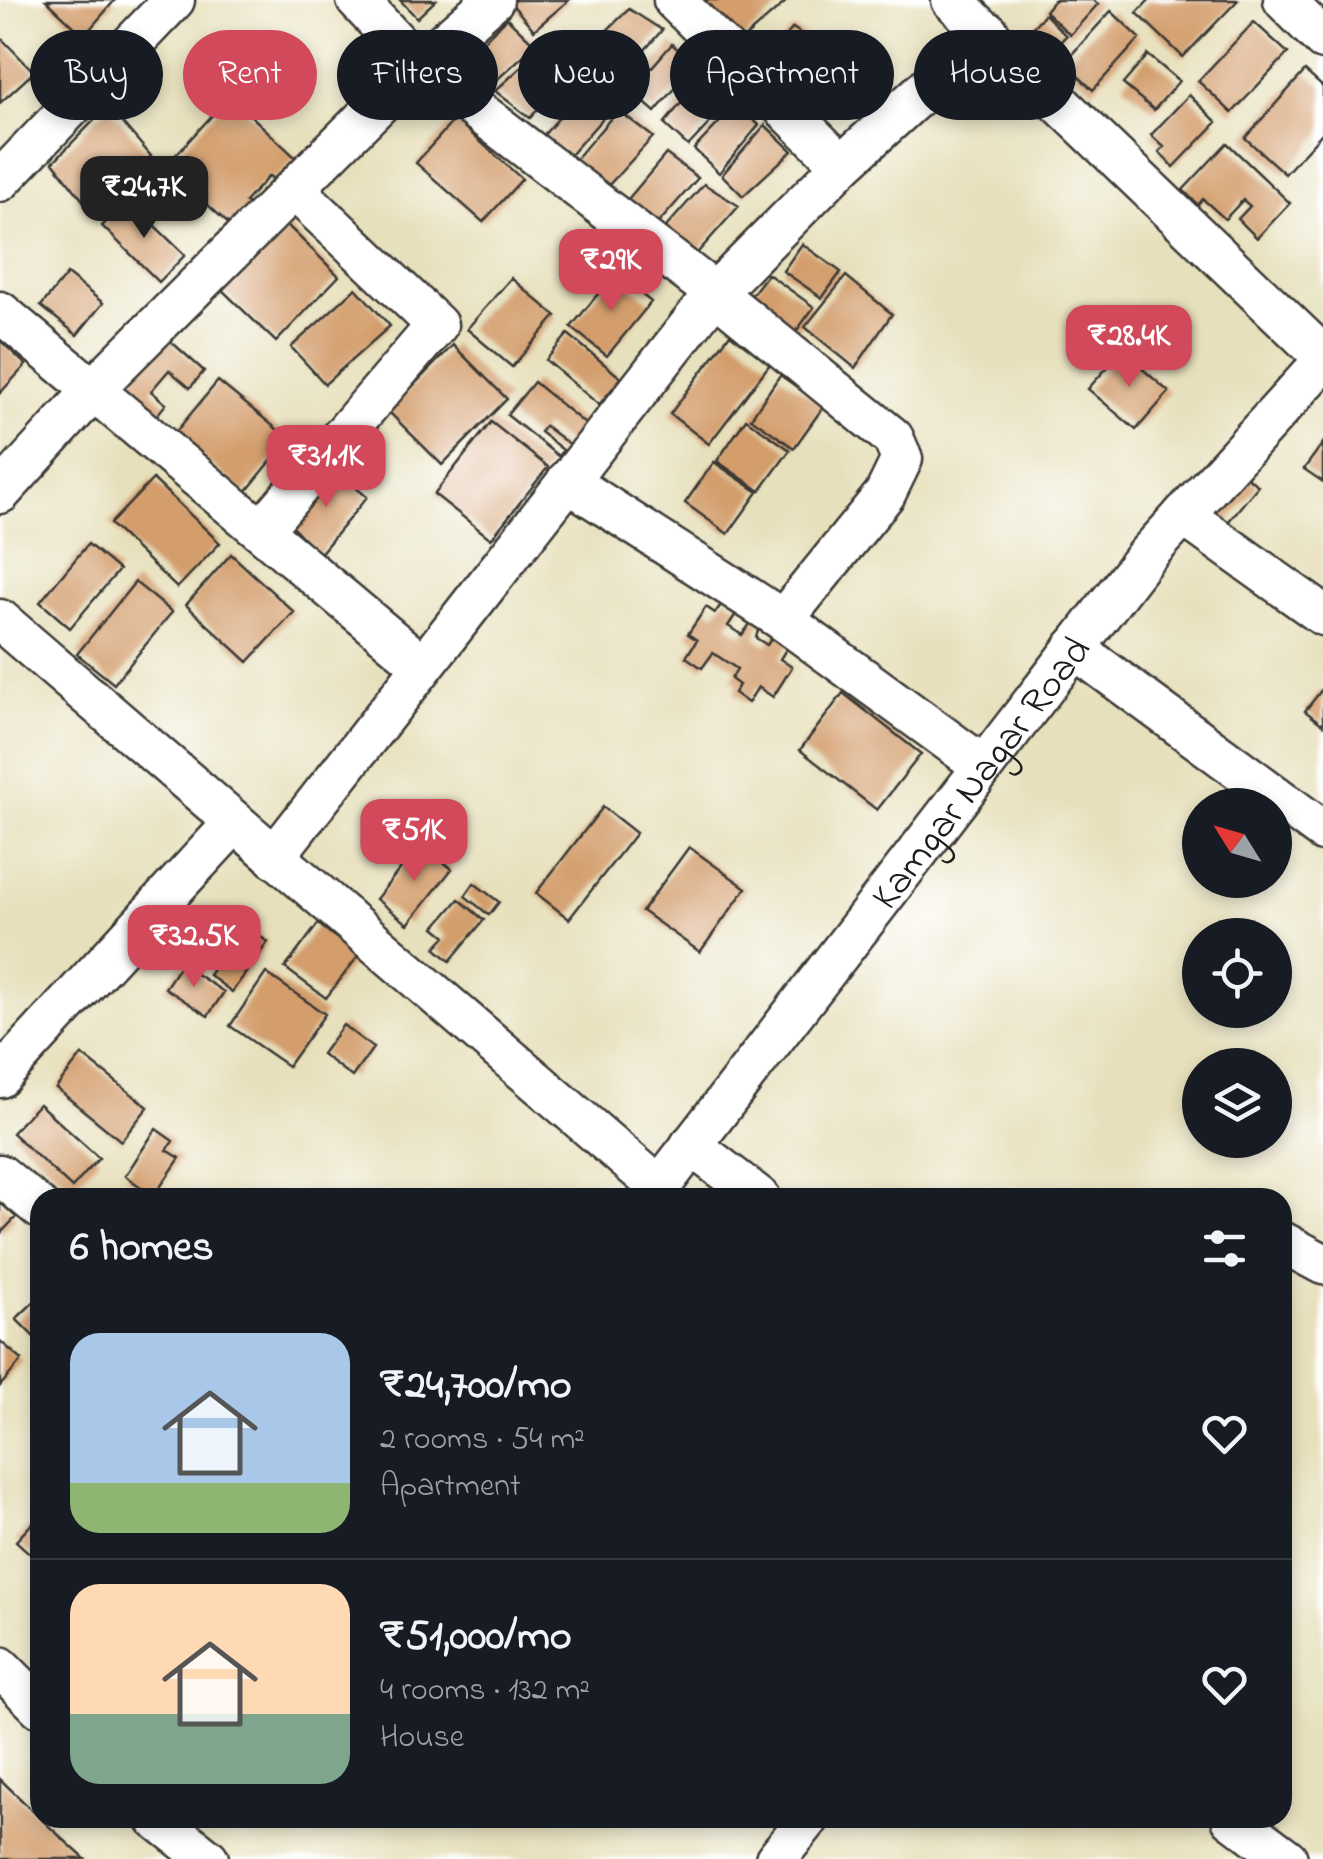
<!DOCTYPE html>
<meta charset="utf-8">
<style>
:root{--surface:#171b24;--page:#242831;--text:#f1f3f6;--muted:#9ea1a6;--line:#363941;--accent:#d1495b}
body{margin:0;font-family:"Indie Flower",sans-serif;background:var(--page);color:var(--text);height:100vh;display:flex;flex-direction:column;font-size:38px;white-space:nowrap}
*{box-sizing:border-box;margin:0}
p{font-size:32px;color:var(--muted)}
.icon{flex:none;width:55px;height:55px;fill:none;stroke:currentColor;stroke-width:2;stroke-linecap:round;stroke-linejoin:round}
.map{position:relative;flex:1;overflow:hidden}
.panel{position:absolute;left:30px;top:1188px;width:1262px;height:640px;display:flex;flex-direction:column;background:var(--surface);border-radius:30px;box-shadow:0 5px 15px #0003}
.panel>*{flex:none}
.banner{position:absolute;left:30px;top:30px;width:1265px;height:90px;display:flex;gap:20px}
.needle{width:65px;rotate:307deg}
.buttons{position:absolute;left:1182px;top:788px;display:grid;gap:20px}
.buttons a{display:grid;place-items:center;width:110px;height:110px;border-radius:50%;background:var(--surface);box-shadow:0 5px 15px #0003;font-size:50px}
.price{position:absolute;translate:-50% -85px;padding:0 22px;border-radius:20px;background:var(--accent);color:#fff;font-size:32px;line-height:65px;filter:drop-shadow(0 2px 5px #0008)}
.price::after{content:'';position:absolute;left:50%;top:60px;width:30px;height:22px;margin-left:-15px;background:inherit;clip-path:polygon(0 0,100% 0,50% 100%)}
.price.current{background:#222;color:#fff}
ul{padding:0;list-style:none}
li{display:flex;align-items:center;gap:30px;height:250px;padding:0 40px}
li+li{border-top:2px solid var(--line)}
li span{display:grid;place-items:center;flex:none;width:280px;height:200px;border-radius:30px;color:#555}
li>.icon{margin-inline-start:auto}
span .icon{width:120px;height:120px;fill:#fffc;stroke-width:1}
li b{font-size:42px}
h2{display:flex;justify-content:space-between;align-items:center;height:120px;padding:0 40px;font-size:42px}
.tag{padding:0 35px;border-radius:45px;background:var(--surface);box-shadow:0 5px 15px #0003;font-size:35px;line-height:90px}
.tag.current{background:var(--accent);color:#fff}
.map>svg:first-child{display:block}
.building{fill:#d39d6c}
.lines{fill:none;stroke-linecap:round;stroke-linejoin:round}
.minor-casing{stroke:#3a3934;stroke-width:45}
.minor{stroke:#fff;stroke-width:40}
.labels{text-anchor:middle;stroke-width:8;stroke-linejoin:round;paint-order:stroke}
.street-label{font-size:40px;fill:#1c1c1c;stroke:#fff}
</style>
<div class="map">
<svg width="1323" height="1859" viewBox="0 0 1323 1859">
<rect width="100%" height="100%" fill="#fff"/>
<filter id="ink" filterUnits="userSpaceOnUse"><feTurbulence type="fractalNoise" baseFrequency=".01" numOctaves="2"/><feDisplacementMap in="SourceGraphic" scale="20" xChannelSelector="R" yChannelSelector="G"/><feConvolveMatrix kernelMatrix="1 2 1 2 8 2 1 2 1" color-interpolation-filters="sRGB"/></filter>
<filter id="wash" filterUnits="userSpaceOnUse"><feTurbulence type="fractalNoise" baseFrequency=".0048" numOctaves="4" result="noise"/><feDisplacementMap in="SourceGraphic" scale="40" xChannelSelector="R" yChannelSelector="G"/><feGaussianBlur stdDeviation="2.25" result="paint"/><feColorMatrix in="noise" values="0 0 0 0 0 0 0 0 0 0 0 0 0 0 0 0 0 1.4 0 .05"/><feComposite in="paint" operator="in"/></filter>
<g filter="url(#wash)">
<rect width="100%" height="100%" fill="#e7e0bc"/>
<g id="blocks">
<!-- building -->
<path class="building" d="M46,0H115L84,36Z
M400,0H436L417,18Z
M513,0H569L534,30L510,2Z
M686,0H788L735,46Z
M1054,0H1093L1098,4L1070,35L1045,11Z
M1149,0H1238L1183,57L1137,13Z
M629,9L662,30L612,88L574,62Z
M1111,11L1140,38L1093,90L1064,63Z
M1045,14L1066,36L1050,52L1029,31Z
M507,18L535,45L490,86L463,61Z
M1254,22L1288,53L1232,113L1198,81Z
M793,28L820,47L783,92L758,68Z
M0,37L34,72L0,103Z
M672,44L695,65L655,112L631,91Z
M540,50L568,75L530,118L495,91Z
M1148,55L1179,81L1154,110L1123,84Z
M1305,71L1323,87V132L1285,174L1245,138Z
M705,74L734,97L688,146L664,124Z
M585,88L609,111L569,156L542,137Z
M1189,95L1217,122L1174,167L1159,152L1164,147L1151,135Z
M230,96L296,158L275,180L269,176L245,202L252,206L232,227L197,195L204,187L173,158Z
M736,105L759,125L719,173L694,149Z
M108,106L151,156L96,217L53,162Z
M618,110L653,137L606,188L574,161Z
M455,119L522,179L483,222L416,163Z
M765,125L792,151L743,196L722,175Z
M1227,143L1290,203L1257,238L1238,219L1250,206L1243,200L1225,219L1203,199L1198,205L1183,190Z
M666,154L698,178L654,228L624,204Z
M704,184L739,206L691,260L659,235Z
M128,200L185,255L159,282L102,226Z
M284,222L339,276L276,342L220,288Z
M802,244L841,272L822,298L783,271Z
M615,273L651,302L607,356L571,327Z
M67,274L103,303L77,335L41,306Z
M768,274L814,307L790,340L743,306Z
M846,276L892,314L855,368L805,327Z
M511,278L556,316L512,367L467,329Z
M356,288L390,326L325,384L291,347Z
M568,334L621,378L599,405L546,360Z
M730,334L770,364L709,444L670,414Z
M166,337L204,371L190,388L169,370L151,391L166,404L153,420L120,390Z
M0,340L26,365L0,393Z
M453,345L507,399L442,465L388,411Z
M1122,351L1169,392L1136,430L1088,389Z
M780,375L824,406L794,448L751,418Z
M218,381L289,439L245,493L174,434Z
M534,382L590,428L574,448L545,426L540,432L563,450L558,456L507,415Z
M746,419L790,450L760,491L717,461Z
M491,422L548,467L491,539L434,494Z
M1323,443V482L1304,469Z
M714,462L758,492L728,534L685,503Z
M331,467L367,497L319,555L285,518Z
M1239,470L1258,486L1223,528L1203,512Z
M153,479L220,543L177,588L110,524Z
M88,544L119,570L70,628L40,602Z
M231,554L294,612L248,662L186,605Z
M135,582L172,612L114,684L77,654Z
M726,598L740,608L728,626L742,635L756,616L761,619L756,638L767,645L777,630L792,640L780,659L792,667L773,697L758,687L748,703L734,693L739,685L731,679L737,669L713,653L702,668L686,657L697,640L688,634L706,607L715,613Z
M1323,688V725L1305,711Z
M843,693L921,754L877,810L800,750Z
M603,807L636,833L569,919L536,893Z
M421,843L452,869L408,924L376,899Z
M689,847L746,888L700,952L642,911Z
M474,883L499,902L489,915L465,896Z
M459,899L484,920L450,961L435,948L446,936L435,927Z
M318,924L359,955L326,998L285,968Z
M245,926L268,942L232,992L209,975Z
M181,964L224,992L208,1016L165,988Z
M266,973L325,1014L288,1066L230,1026Z
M343,1025L373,1048L352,1077L322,1054Z
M82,1055L148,1107L121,1141L56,1088Z
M39,1104L99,1158L72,1188L12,1133Z
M156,1129L173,1141L167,1150L180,1158L154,1196L125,1176Z
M0,1202L16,1217L0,1234Z
M40,1296V1343L16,1319Z
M0,1341L22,1360L0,1386Z
M40,1515V1563L16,1541Z
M0,1779L40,1818L85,1859H0Z"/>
</g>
</g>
<g filter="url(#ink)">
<use href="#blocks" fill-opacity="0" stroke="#3a3934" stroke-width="2.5"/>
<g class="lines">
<defs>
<g id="minor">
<path d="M357,0L418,65L493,0"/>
<path d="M674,0L842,165L988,32"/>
<path d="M952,0L1323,356"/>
<path d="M1284,0L1323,39"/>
<path d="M0,181L174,0"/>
<path d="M0,312L423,666"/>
<path d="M567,481L783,620L983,766"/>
<path d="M0,493L111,371L418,65L715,293L893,438L902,459L885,494L783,620"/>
<path d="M1183,515L1323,615"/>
<path d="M262,530L437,325L294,189"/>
<path d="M0,620L659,1187"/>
<path d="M1074,648L1323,831"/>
<path d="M274,857L715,293L842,165"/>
<path d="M0,1077L234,823"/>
<path d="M691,1145L760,1198"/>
<path d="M0,1175L40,1208"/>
<path id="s1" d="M651,1198L1145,557L1323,362"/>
<path d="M1282,1242L1323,1264"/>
<path d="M0,1667L40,1707"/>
<path d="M156,1818L208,1859"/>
<path d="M1232,1818L1287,1859"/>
<path d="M776,1859L809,1818"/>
</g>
</defs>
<!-- minor casing -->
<use href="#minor" class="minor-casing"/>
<!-- minor -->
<use href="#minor" class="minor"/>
</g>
</g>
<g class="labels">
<!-- street labels -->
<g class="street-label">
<text dy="14" stroke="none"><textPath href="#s1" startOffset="538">Kamgar Nagar Road</textPath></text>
</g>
</g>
</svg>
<div class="buttons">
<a><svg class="needle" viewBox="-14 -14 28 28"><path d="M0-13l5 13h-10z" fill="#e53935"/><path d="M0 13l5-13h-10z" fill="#9ea1a6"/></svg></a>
<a><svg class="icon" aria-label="locate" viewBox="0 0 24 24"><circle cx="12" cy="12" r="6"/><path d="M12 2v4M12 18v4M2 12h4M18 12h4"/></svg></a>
<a><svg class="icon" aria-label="layers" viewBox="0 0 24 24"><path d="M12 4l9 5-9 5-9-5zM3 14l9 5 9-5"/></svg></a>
</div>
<b class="price current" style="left:144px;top:241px">₹24.7K</b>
<b class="price" style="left:611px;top:314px">₹29K</b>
<b class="price" style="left:1129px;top:390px">₹28.4K</b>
<b class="price" style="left:326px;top:510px">₹31.1K</b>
<b class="price" style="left:414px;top:884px">₹51K</b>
<b class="price" style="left:194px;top:990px">₹32.5K</b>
<div class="banner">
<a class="tag">Buy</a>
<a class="tag current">Rent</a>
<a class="tag">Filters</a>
<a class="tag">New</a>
<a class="tag">Apartment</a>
<a class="tag">House</a>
</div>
<section class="panel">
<h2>6 homes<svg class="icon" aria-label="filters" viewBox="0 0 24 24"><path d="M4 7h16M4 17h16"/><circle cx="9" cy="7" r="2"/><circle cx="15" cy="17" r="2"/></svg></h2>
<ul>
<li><span style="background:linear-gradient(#a9c7e8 75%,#8fb573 0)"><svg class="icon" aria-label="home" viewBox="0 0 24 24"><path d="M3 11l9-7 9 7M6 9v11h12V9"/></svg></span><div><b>₹24,700/mo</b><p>2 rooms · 54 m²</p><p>Apartment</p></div><svg class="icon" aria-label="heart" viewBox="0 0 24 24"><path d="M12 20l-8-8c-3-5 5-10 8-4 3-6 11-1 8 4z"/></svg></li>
<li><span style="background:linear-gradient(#ffd9b3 65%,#7fa58c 0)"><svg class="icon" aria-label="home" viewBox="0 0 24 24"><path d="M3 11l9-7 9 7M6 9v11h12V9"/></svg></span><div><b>₹51,000/mo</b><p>4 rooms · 132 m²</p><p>House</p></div><svg class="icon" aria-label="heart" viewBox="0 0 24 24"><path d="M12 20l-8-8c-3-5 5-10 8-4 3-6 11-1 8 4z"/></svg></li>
</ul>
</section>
</div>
